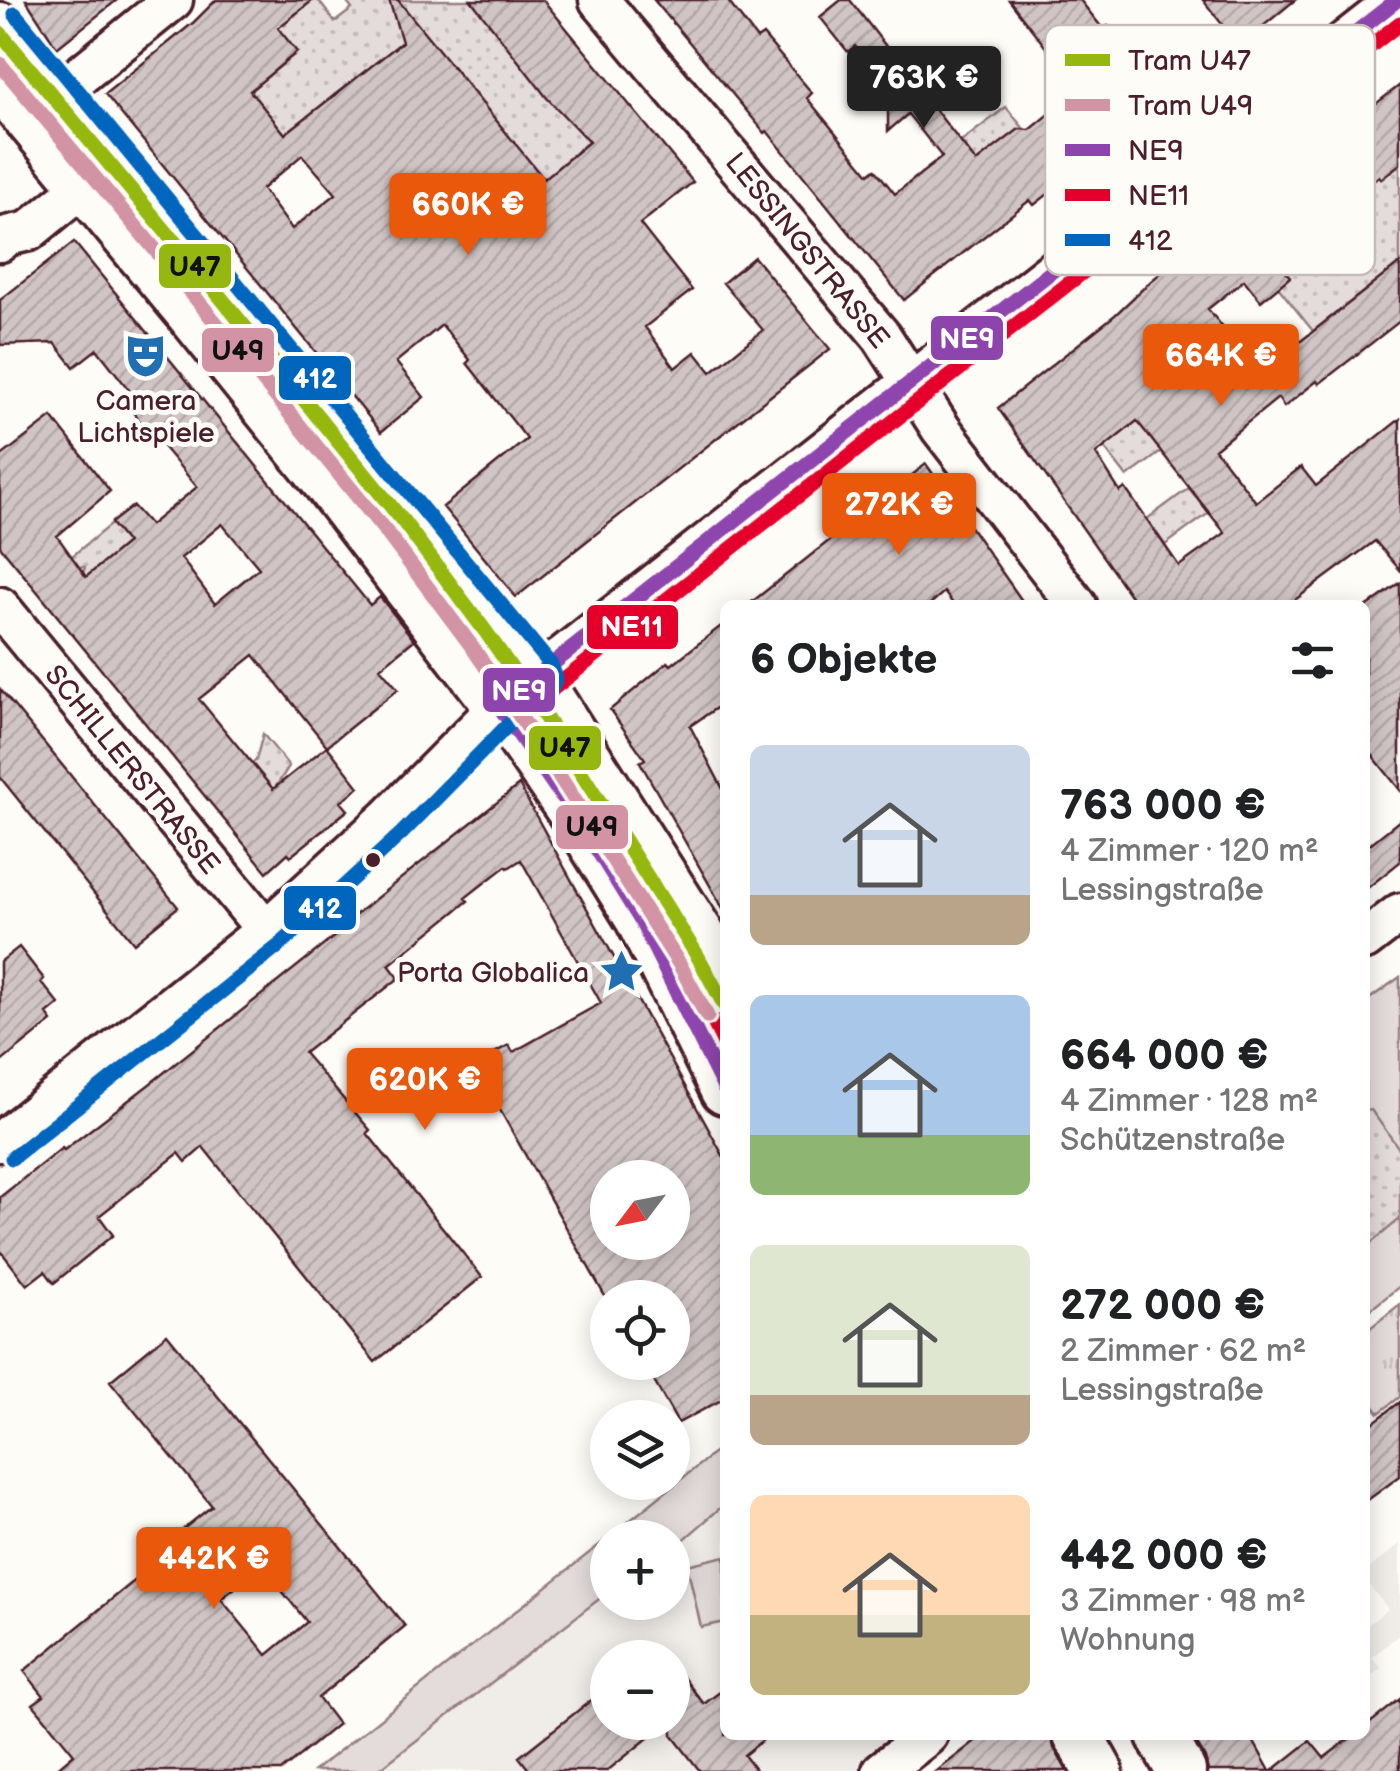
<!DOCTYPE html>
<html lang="de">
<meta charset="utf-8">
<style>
:root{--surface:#fff;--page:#f2f2f2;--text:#202124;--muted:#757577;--accent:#ea580c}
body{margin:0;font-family:"Balsamiq Sans",sans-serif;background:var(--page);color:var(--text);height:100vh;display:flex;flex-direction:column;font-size:38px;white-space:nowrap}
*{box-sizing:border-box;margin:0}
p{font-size:32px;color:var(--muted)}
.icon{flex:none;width:55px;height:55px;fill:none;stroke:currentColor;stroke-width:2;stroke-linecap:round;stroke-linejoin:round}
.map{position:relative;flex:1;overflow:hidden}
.side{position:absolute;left:720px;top:600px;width:650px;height:1140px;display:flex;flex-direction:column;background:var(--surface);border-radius:15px;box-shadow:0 5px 25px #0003}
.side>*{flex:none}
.needle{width:65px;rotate:238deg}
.controls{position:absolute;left:590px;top:1160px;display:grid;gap:20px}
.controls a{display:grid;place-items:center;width:100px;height:100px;border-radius:50%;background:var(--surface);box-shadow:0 5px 25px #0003;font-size:50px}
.price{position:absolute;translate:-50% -85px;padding:0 22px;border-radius:10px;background:var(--accent);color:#fff;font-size:32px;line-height:65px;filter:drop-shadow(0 2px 5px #0008)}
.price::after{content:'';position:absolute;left:50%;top:60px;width:30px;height:22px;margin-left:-15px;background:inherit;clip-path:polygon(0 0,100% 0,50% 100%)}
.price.on{background:#222;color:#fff}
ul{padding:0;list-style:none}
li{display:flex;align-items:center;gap:30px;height:250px;padding:0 30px}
li span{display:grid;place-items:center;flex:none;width:280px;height:200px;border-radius:15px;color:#555}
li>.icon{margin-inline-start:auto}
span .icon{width:120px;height:120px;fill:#fffc;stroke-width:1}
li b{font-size:42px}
h2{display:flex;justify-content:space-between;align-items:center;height:120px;padding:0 30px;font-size:42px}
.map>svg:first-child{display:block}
.built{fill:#f0ece8;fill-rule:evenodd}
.grass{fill:url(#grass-tufts);stroke:#967e82;stroke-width:2.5}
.park{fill:#e3dcda;stroke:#967e82;stroke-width:2.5}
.garden{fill:url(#garden-dots);stroke:#967e82;stroke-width:2.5}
.building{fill:url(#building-hatch);stroke:#4a1f2b;stroke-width:2.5;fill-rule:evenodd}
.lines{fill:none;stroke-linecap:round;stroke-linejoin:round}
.minor-casing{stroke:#4a1f2b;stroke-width:45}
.major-casing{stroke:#4a1f2b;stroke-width:55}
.minor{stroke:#fdfcf7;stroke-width:38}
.major{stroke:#fdfcf7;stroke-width:48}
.bus-1-casing{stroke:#fdfcf7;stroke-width:22}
.bus-2-casing{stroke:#fdfcf7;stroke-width:22}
.bus-3-casing{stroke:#fdfcf7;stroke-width:22}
.bus-1{stroke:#8e44ad;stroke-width:15}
.bus-2{stroke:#e4002b;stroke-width:15}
.bus-3{stroke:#0065bd;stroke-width:15}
.tram-1-casing{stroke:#fdfcf7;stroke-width:22}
.tram-2-casing{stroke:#fdfcf7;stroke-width:22}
.tram-1{stroke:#96b710;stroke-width:15}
.tram-2{stroke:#d293a4;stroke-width:15}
.bus-dot{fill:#4a1f2b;stroke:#fdfcf7;stroke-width:4}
.labels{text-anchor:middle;stroke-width:10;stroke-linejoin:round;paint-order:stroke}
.street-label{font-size:28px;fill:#4a1f2b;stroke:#fdfcf7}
.poi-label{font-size:28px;fill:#4a1f2b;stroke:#fdfcf7}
.key{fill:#fdfcf7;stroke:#c7baba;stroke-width:2.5}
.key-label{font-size:28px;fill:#4a1f2b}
.line-badge{stroke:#fdfcf7;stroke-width:4}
.badge-label{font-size:28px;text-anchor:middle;font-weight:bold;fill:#fff}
.pale-badge-label{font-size:28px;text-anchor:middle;font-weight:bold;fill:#111}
</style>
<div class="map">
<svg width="1400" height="1771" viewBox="0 0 1400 1771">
<defs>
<pattern id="grass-tufts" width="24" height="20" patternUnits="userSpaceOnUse" patternTransform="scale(2.5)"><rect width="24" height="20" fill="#e3dcda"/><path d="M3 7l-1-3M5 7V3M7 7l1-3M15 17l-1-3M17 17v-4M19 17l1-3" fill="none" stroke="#c4bcbb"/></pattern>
<pattern id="garden-dots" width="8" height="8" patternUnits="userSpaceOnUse" patternTransform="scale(2.5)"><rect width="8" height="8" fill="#e3dcda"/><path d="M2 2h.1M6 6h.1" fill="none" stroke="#c4bcbb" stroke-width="1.8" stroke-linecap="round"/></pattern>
<pattern id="building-hatch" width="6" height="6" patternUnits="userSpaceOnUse" patternTransform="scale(2.5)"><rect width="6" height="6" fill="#d0c5c4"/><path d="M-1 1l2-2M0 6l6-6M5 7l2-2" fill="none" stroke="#b4a9a9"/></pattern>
</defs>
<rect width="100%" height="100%" fill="#fdfcf7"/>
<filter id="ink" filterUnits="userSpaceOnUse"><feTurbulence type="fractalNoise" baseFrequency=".01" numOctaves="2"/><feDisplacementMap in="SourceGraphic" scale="20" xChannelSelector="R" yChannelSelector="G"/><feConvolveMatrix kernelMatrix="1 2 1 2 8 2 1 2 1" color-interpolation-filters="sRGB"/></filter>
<g filter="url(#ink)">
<!-- built -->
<path class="built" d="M725,1504V1735H900L855,1771H377L607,1593L608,1602H672L673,1549ZM608,1658H672V1722H608Z
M1400,1544V1634L1372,1657L1381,1668L1365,1681V1627L1388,1609L1365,1580V1572Z"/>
<!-- grass -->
<path class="grass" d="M1400,1304V1397L1379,1413L1365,1395V1332Z"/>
<!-- park -->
<path class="park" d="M1400,977V1286L1365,1314V1002Z
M725,1444V1504L673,1549L672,1538H608Z
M608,1538L607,1593L377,1771H314Z
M725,1556V1622L701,1627L687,1565Z"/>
<!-- garden -->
<path class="garden" d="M313,0H318L335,22L352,9L345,0H472L588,142L544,179L348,85L285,134L226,62L266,78L297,52L278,28Z
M1006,107L1024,129H1019L980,168L961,142Z
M1400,159V263L1313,331L1278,287L1290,277L1274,254L1329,210L1335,216L1343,210L1344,203L1379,176L1382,179L1397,166Z
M1134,416L1161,452L1127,477L1103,446Z
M1189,488L1209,513L1165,545L1147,519Z
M111,524L127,543L115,553L97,590L83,573L85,567H78L71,557Z
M263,734L289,766L269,798L246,768L256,760Z
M1371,1110L1400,1150V1219L1365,1248V1111Z"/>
<!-- building -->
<path class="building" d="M26,0H117L57,48Z
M216,0H313L278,28L297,52L250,91L285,134L402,42L389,0H398L544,179L589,142L547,98L471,0H543L693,182L640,224L692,290L645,327L675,368L695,352L711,372L763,330L723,283L754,257L830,349L516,597L443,507L527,439L467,363L470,360L442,325L396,362L424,397L381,432L105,94L194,22ZM302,155L336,194L292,229L262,189Z
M654,0H727L757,39L763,35L812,93L807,98L869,174L875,169L895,194L942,157L908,114L888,131V88L855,46L848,52L820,17L841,0H850L976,162L1019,129L1030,130L1079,90L1009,0H1080L1103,29L1108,26L1140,67L1134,127L1034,205L1030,200L904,300L767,131L765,133Z
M1203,0H1295L1239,46Z
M1400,85V164L1381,179L1379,176L1332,213L1330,210L1274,255L1290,277L1261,301L1244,280L1208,309L1241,350L1259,335L1278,359L1400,263V321L1319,384L1317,381L1284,407L1278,398L1215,449L1256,502L1301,467L1316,486L1400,419V570L1375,541L1288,605H1137L998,408L1115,315L1151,281L1191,248ZM1137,421L1225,533L1179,566L1125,488L1120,492L1096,454Z
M74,242L370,605L380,597L414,640L380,668L398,689L327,746L359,787L341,802L348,810L291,856L288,853L267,872L0,546V457L52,417L110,491L57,536L86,577L127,543L111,523L133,506L150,525L197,487L160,443L158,444L132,411L140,404L97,349L74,367L55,343L0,345V300ZM222,524L259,568L215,604L181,558ZM254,655L327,746L273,789L199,699Z
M926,464L1025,605H954L944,592L929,605H748Z
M1400,583V790L1365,746V608Z
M725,623V702L690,726L725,793V912L640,762L645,759L610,710L668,662L671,665Z
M0,689L178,907L134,943L0,777Z
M519,785L725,1159V1398L678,1423L643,1362H672V1298H606L474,1064L509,1045L513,1052L601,1003L521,860L508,868L506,866L465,898L468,901L389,965L399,978L304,1053L370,1130L367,1133L482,1277L375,1362L203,1147L186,1162L179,1153L99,1216L113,1235L54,1283L45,1271L27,1285L0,1250V1197L62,1148L64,1150L151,1083L344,929L341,926ZM608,1178H672V1242H608Z
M1400,820V862L1365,890V848Z
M19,947L44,979L41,982L59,1004L47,1014L52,1021L0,1063V962Z
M167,1334L405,1626L318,1698L338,1724L281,1771H54L74,1754L33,1704L44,1696L24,1671L188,1537L182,1530L212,1506L110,1381ZM262,1566L307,1622L267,1655L221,1599Z
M1400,1402V1476L1365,1502V1429Z
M672,1663L704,1704L725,1688V1735H769L744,1755L756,1771H700L672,1735Z
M608,1687V1722H668L607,1771H530L519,1757Z
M1400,1699V1771H1272L1310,1741L1324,1758L1354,1735H1365V1727Z
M983,1735H1051L1054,1748L1067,1771H937Z
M1192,1735H1250L1270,1771H1208L1205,1758Z"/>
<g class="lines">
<defs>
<path id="minor" d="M599,0L882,337L941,429L1077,605
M56,95L173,0
M0,242L7,236L29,231L84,186
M0,607L266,930
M1365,940L1400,913
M0,1142L266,930L388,818L499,706L1397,0
M882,1771L928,1735"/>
<path id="major" d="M0,27L536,678L725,974
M0,84L188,310L327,482L499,706L585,830L640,919L725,1090
M1078,1735L1098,1771
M1161,1735L1181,1771"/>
</defs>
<!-- minor casing -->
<use href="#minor" class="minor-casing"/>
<!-- major casing -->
<use href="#major" class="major-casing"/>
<!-- minor -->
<use href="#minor" class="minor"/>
<!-- major -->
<use href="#major" class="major"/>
<defs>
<path id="bus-1" d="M725,1090L640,919L585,830L499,706L1397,0"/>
<path id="bus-2" d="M725,1045L657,908L601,819L526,710L1400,23"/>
<path id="bus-3" d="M12,1158L280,945L402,833L512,721L550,693L556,678L551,665L15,14"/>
</defs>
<!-- bus-1 casing -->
<use href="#bus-1" class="bus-1-casing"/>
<!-- bus-2 casing -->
<use href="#bus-2" class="bus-2-casing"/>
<!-- bus-3 casing -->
<use href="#bus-3" class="bus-3-casing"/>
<!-- bus-1 -->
<use href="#bus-1" class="bus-1"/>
<!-- bus-2 -->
<use href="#bus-2" class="bus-2"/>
<!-- bus-3 -->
<use href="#bus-3" class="bus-3"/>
<defs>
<path id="tram-1" d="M0,33L213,288L403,521L486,632L554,730L697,955L725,1006"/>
<path id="tram-2" d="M0,64L198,301L387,533L470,644L537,741L680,965L707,1016"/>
</defs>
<!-- tram-1 casing -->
<use href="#tram-1" class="tram-1-casing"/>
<!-- tram-2 casing -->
<use href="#tram-2" class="tram-2-casing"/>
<!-- tram-1 -->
<use href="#tram-1" class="tram-1"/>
<!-- tram-2 -->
<use href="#tram-2" class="tram-2"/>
</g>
</g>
<!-- icons -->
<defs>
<symbol id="theatre-bare" viewBox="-9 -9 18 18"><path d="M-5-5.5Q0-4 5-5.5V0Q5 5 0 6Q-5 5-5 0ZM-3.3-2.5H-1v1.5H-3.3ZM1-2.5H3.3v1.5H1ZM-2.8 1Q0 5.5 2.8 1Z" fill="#1f6fb2" stroke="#fdfcf7" stroke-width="2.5" paint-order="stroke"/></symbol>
<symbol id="sight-bare" viewBox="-9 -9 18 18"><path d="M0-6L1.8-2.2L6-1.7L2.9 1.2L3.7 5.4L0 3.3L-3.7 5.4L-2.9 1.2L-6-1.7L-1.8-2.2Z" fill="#1f6fb2" stroke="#fdfcf7" stroke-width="2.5" paint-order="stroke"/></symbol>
</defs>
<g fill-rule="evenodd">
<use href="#theatre-bare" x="114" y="324" width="63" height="63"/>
<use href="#sight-bare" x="590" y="940" width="63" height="63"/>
</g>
<!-- markers -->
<circle class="bus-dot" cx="373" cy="860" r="9"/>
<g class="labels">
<!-- street labels -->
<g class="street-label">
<text transform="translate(808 250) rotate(51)" y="10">LESSINGSTRASSE</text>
<text transform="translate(133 769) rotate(51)" y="10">SCHILLERSTRASSE</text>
</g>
<!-- poi labels -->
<g class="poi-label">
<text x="146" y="410">Camera<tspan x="146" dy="32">Lichtspiele</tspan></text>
<text x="589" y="982" text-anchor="end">Porta Globalica</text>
</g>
</g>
<!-- legend -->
<rect x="1045" y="25" width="330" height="250" rx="15" class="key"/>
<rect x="1065" y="54" width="45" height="12" fill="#96b710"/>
<rect x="1065" y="99" width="45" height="12" fill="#d293a4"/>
<rect x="1065" y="144" width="45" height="12" fill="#8e44ad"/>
<rect x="1065" y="189" width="45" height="12" fill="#e4002b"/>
<rect x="1065" y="234" width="45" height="12" fill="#0065bd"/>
<g class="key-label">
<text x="1128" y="70">Tram U47</text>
<text x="1128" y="115">Tram U49</text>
<text x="1128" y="160">NE9</text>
<text x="1128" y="205">NE11</text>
<text x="1128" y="250">412</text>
</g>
<g class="line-badge">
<rect x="157" y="242" width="76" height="48" rx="10" fill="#96b710"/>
<rect x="929" y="314" width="76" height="48" rx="10" fill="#8e44ad"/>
<rect x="200" y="326" width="76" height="48" rx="10" fill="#d293a4"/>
<rect x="277" y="354" width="76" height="48" rx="10" fill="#0065bd"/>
<rect x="585" y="603" width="95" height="48" rx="10" fill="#e4002b"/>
<rect x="481" y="666" width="76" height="48" rx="10" fill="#8e44ad"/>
<rect x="527" y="724" width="76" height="48" rx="10" fill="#96b710"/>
<rect x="554" y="803" width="76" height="48" rx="10" fill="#d293a4"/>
<rect x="282" y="884" width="76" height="48" rx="10" fill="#0065bd"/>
</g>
<g class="badge-label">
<text x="967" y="348">NE9</text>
<text x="315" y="388">412</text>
<text x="632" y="636">NE11</text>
<text x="519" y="700">NE9</text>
<text x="320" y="918">412</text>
</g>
<g class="pale-badge-label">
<text x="195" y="276">U47</text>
<text x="238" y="360">U49</text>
<text x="565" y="757">U47</text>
<text x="592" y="836">U49</text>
</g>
</svg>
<div class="controls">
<a><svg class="needle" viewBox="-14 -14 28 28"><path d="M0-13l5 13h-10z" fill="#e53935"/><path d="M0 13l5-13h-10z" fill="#757577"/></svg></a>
<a><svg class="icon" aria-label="locate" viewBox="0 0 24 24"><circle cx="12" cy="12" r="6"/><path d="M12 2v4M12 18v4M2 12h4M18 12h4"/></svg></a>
<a><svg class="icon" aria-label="layers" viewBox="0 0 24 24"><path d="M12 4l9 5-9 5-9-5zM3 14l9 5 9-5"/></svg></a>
<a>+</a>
<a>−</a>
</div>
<b class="price on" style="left:924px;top:131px">763K €</b>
<b class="price" style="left:468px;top:258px">660K €</b>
<b class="price" style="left:1221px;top:409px">664K €</b>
<b class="price" style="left:899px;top:558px">272K €</b>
<b class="price" style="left:425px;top:1133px">620K €</b>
<b class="price" style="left:214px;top:1612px">442K €</b>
<section class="side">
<h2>6 Objekte<svg class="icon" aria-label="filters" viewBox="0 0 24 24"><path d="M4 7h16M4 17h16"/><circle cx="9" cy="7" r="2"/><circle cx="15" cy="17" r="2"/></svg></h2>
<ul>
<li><span style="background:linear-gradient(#c9d6e8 75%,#b9a48a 0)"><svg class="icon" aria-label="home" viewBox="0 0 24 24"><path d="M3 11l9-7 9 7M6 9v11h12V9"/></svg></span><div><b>763 000 €</b><p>4 Zimmer · 120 m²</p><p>Lessingstraße</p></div></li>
<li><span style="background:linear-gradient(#a9c7e8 70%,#8fb573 0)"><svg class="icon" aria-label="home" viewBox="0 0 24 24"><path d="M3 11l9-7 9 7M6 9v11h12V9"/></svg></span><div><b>664 000 €</b><p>4 Zimmer · 128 m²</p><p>Schützenstraße</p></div></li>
<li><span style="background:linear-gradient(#dfe7d0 75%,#b9a48a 0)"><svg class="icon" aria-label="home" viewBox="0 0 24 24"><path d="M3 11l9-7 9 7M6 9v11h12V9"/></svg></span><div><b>272 000 €</b><p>2 Zimmer · 62 m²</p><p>Lessingstraße</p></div></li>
<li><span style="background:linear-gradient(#ffd9b3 60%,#c2b280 0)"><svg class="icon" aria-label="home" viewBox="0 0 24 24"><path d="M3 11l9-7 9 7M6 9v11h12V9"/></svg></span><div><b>442 000 €</b><p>3 Zimmer · 98 m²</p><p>Wohnung</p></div></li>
</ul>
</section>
</div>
